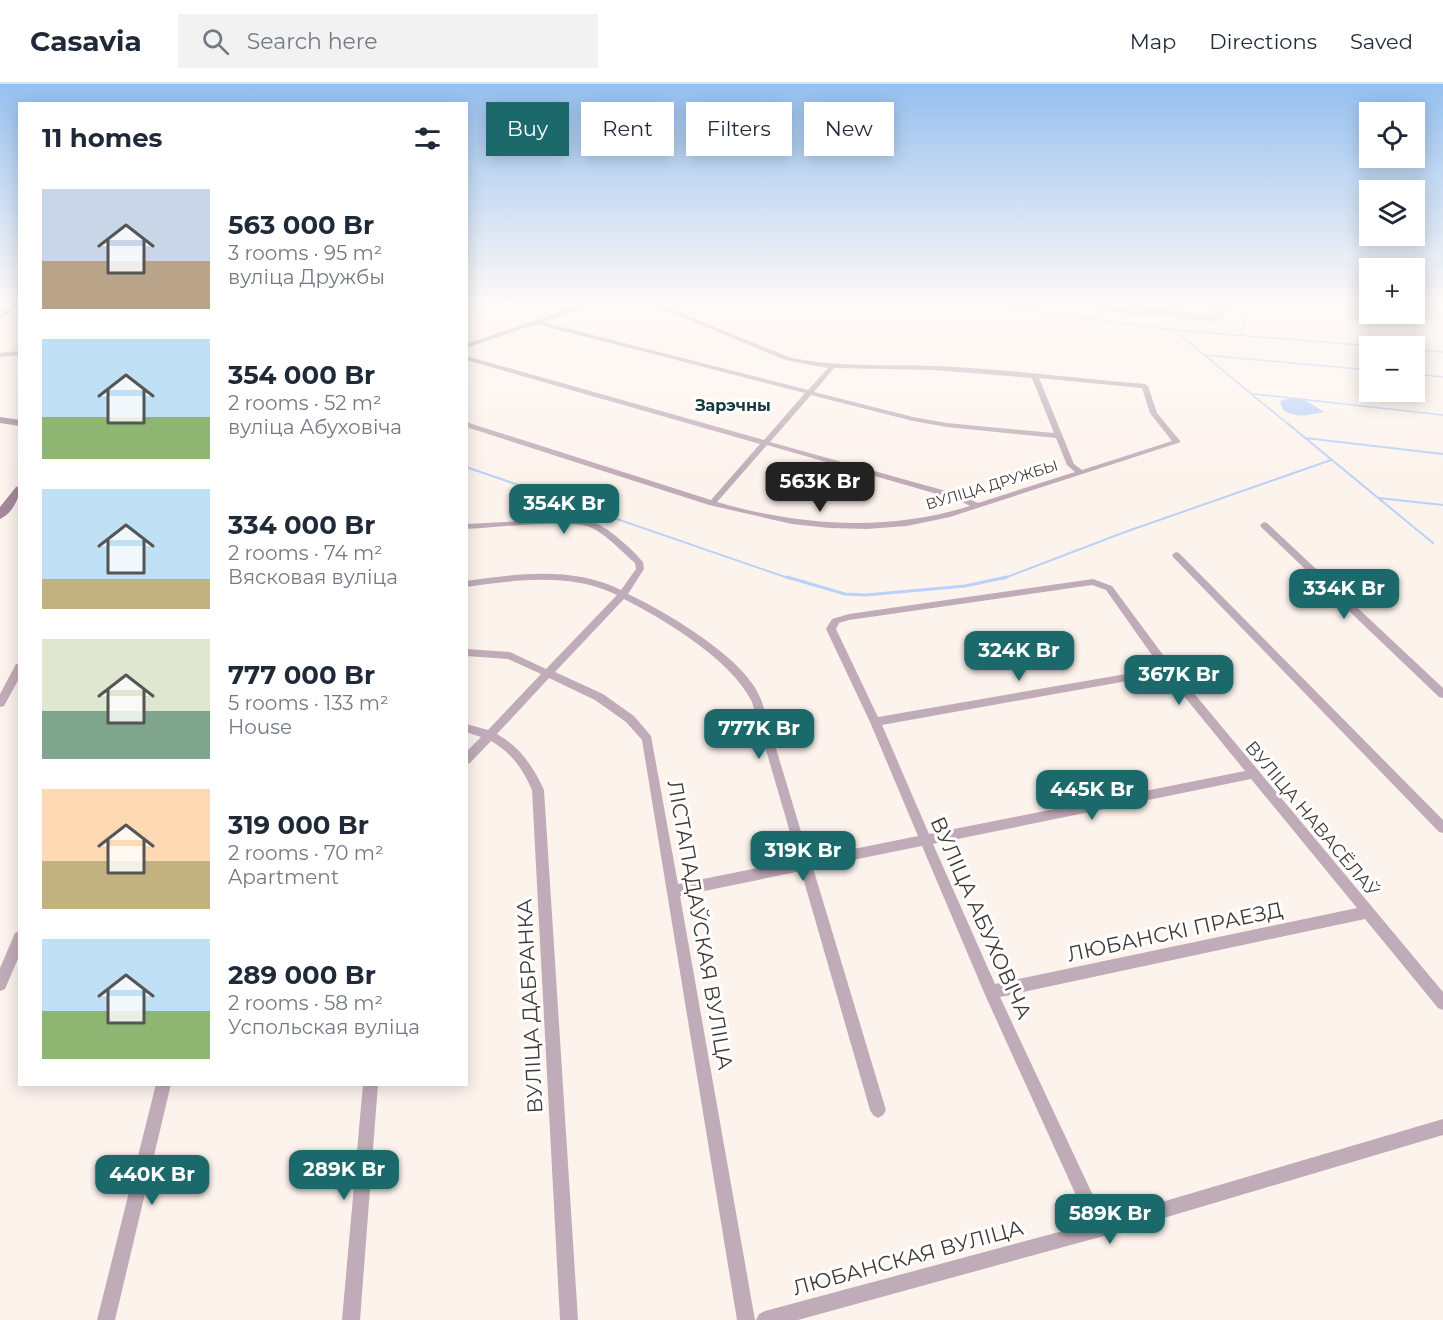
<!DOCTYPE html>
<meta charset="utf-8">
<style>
:root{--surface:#fff;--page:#f2f2f3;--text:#1f2937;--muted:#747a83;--line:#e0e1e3;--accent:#1c696b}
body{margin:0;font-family:Montserrat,sans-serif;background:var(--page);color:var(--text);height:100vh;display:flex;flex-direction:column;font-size:22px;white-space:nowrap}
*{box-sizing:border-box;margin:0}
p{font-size:20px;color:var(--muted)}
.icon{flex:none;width:33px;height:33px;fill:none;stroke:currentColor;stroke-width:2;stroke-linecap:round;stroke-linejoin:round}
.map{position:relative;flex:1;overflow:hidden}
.drawer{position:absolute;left:18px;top:18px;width:450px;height:984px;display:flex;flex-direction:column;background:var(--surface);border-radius:0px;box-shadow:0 3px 15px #0003}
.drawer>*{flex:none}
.hud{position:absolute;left:486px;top:18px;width:570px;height:54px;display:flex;gap:12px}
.controls{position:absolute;left:1359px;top:18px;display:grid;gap:12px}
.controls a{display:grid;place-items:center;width:66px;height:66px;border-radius:0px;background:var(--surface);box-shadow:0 3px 15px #0003;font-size:30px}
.price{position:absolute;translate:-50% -51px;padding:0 14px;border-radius:12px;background:var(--accent);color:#fff;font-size:20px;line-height:39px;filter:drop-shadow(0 2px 3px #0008)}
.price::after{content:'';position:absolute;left:50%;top:36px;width:18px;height:14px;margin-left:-9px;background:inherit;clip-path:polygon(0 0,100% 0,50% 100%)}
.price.current{background:#222;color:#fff}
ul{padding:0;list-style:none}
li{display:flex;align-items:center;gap:18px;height:150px;padding:0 24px}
li span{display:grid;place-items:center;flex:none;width:168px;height:120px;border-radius:0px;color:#555}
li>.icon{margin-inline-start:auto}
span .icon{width:72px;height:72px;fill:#fffc;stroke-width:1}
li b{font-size:26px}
h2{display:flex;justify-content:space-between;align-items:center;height:72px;padding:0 24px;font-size:26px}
.tag{padding:0 21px;border-radius:0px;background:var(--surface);box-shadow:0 3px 15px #0003;font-size:21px;line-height:54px}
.tag.current{background:var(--accent);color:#fff}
header{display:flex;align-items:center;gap:36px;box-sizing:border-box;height:84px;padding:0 30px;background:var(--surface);border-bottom:2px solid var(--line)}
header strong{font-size:28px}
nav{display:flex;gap:33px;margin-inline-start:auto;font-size:21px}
.search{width:420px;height:54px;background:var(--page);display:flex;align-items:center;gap:15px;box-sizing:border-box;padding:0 21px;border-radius:0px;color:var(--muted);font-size:22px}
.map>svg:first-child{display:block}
.water{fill:#bad1fa}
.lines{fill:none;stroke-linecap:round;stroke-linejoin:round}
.stream-far2{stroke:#bad1fa;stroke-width:1.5}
.stream-far1{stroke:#bad1fa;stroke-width:2}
.stream{stroke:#bad1fa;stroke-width:3}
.river{fill:#bad1fa;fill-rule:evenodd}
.street{fill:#c0acb8;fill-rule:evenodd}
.secondary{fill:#a5899b;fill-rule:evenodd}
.rail-casing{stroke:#736b66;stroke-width:3}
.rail{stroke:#fff;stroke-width:1.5;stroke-dasharray:5;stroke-linecap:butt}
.labels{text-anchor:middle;stroke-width:6;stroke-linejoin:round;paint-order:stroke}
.far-street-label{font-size:15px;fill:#403935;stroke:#fff}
.far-neighbourhood-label{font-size:16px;font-weight:bold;fill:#16393a;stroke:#fff}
.street-label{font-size:18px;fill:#403935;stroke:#fff}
.near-street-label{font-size:21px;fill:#403935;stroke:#fff}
</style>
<header>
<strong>Casavia</strong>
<div class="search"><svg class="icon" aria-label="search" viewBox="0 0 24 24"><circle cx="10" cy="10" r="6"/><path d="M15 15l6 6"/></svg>Search here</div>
<nav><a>Map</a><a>Directions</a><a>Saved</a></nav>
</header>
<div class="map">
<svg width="1443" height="1236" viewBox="0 0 1443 1236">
<rect width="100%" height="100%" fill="#fdf3ed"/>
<!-- water -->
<path class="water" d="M1292,314L1305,316L1324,328C1308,331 1298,335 1283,326L1280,317Z"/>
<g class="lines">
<!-- stream-far2 -->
<path class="stream-far2" d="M959,218L1174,246L1373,262
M1270,218L1370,226
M1405,230L1443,233
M1175,247L1289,341
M1241,251L1248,218
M1414,266L1443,268
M1204,271L1370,286
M1414,290L1443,293
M1254,310L1443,331"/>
<!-- stream-far1 -->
<path class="stream-far1" d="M1287,339L1433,459
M1305,354L1443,370
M466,383L791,495
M1379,414L1443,421
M1002,495L1125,448L1331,376"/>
<!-- stream -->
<path class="stream" d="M787,493L845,510L866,511L965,502L1007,493"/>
<!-- river -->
<path class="river" d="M1071,218H1090L1137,227L1151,224L1213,231V226L1220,221L1218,218H1228L1231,222L1223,229V234L1215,238L1151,230L1137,233L1076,221Z"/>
<!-- street -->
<path class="street" d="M590,218H597L542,238L808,306L828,284L785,276L646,218H653L789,273C837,284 886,280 935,282C1005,285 1075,294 1145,300L1148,302L1157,329L1181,358L950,433L907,442L867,445L829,444L792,440L709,421L466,343V338L711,416L760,360L466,276V272L764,356L805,309L536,240L466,264V260ZM834,284L934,286L1032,294L1054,349L947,339L913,333L814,308ZM1039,294L1142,304L1150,329L1172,357L1082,386L1074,380ZM811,311L913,337L947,343L1056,354L1067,381L1075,388L978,419L964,412L770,358ZM767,361L958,416L970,422C887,448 800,442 717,418Z
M20,267V271L0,273V269Z
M559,435C571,435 585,434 596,439C611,446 633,466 643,478L644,485L628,510C664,527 728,565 751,598C756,604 759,611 762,618L809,774L918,752L870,638L826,545L832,535L849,530L1093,495L1112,502L1172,583L1443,908V926L1438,924L1365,835L1000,913L1104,1135L1443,1035V1051L1100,1153L798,1236H756L759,1230L765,1227L1089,1140L986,913L922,762L813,784L886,1026L883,1031L878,1034L873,1031L870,1026L801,787L680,812L755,1236H737L642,656L626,638L595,616L549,594L497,650C520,663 533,682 544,706L578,1236H560L532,706C523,685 511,668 491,657L470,679L466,680V668L481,653L466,648V640L488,646L541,590L508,575L466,572V565L510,568L546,585L617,511C570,488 516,496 466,503V497C517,490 573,482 621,506L636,485L635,479C621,467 608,452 592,444C572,434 492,444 466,445V440ZM1092,501L1106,506L1161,584L878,633L836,545L839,539L849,536ZM624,515C665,536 732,576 752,618L798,776L678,800L651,652L634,632L603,610L555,588ZM1166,590L1245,687L929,750L882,641ZM1251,695L1357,824L995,900L933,760Z
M1264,438L1267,439L1443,604V614L1439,613L1261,443L1260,441Z
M1176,468L1179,469L1443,736V749L1439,748L1173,473L1172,471Z
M16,580H20V593L4,622L0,623V610Z
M20,847V870L5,905L0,907V884L15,849Z
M156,1000H171L115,1236H97Z
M363,1000H378L360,1236H342Z"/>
<!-- secondary -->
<path class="secondary" d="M0,333L20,336V342L0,339Z
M20,402C20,414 12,430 0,435V423L16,403Z"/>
<defs>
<path id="rail" d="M0,233L20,218"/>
</defs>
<!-- rail casing -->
<use href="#rail" class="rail-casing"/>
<!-- rail -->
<use href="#rail" class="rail"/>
</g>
<!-- sky -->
<linearGradient id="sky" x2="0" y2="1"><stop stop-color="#95c0ef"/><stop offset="0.56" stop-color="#fefaf7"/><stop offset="1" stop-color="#fefaf7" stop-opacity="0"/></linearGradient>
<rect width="1443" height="391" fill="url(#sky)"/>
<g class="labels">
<!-- far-street labels -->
<g class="far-street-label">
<text transform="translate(992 401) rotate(-17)" y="5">ВУЛІЦА ДРУЖБЫ</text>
</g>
<!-- far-neighbourhood labels -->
<g class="far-neighbourhood-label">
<text x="733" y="327">Зарэчны</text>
</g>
<!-- street labels -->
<g class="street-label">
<text transform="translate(1312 735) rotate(50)" y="6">ВУЛІЦА НАВАСЁЛАЎ</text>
</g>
<!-- near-street labels -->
<g class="near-street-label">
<text transform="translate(981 834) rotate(66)" y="7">ВУЛІЦА АБУХОВІЧА</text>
<text transform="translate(700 841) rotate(80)" y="7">ЛІСТАПАДАЎСКАЯ ВУЛІЦА</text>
<text transform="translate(1175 848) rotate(-12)" y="7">ЛЮБАНСКІ ПРАЕЗД</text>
<text transform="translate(530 922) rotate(-93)" y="7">ВУЛІЦА ДАБРАНКА</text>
<text transform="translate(908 1174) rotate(-15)" y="7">ЛЮБАНСКАЯ ВУЛІЦА</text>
</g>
</g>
</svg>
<div class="controls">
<a><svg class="icon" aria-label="locate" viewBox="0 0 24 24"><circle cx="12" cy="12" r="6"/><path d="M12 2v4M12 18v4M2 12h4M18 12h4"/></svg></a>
<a><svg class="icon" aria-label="layers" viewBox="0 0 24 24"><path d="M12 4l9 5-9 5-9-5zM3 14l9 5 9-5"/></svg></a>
<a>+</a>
<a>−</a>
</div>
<b class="price current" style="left:820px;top:429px">563K Br</b>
<b class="price" style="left:564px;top:451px">354K Br</b>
<b class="price" style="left:1344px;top:536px">334K Br</b>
<b class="price" style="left:1019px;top:598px">324K Br</b>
<b class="price" style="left:1179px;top:622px">367K Br</b>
<b class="price" style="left:759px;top:676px">777K Br</b>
<b class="price" style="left:1092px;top:737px">445K Br</b>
<b class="price" style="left:803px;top:798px">319K Br</b>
<b class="price" style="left:344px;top:1117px">289K Br</b>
<b class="price" style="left:152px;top:1122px">440K Br</b>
<b class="price" style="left:1110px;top:1161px">589K Br</b>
<div class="hud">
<a class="tag current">Buy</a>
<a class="tag">Rent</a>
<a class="tag">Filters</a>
<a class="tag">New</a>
</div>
<section class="drawer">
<h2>11 homes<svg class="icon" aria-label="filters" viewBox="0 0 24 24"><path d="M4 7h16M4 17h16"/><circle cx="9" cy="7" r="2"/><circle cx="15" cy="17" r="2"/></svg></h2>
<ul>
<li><span style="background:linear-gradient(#c9d6e8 60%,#b9a48a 0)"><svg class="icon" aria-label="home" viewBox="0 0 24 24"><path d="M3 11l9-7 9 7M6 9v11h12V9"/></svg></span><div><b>563 000 Br</b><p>3 rooms · 95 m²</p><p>вуліца Дружбы</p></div></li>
<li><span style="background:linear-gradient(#bfe0f5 65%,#8fb573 0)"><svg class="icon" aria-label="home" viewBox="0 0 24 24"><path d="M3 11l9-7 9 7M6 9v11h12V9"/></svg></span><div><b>354 000 Br</b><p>2 rooms · 52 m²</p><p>вуліца Абуховіча</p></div></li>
<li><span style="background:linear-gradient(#bfe0f5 75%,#c2b280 0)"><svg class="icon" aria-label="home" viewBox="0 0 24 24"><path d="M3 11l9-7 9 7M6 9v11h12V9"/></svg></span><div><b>334 000 Br</b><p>2 rooms · 74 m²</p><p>Вясковая вуліца</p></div></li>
<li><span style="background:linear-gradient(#dfe7d0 60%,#7fa58c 0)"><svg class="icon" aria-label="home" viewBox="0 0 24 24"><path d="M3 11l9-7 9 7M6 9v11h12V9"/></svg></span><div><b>777 000 Br</b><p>5 rooms · 133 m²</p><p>House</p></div></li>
<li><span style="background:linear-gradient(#ffd9b3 60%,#c2b280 0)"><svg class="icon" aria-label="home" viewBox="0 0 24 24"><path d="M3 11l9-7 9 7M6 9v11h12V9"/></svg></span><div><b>319 000 Br</b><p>2 rooms · 70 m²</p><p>Apartment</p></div></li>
<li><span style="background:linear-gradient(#bfe0f5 60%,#8fb573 0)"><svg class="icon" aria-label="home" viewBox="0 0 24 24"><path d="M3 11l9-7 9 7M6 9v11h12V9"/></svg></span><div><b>289 000 Br</b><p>2 rooms · 58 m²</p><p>Успольская вуліца</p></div></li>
</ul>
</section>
</div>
